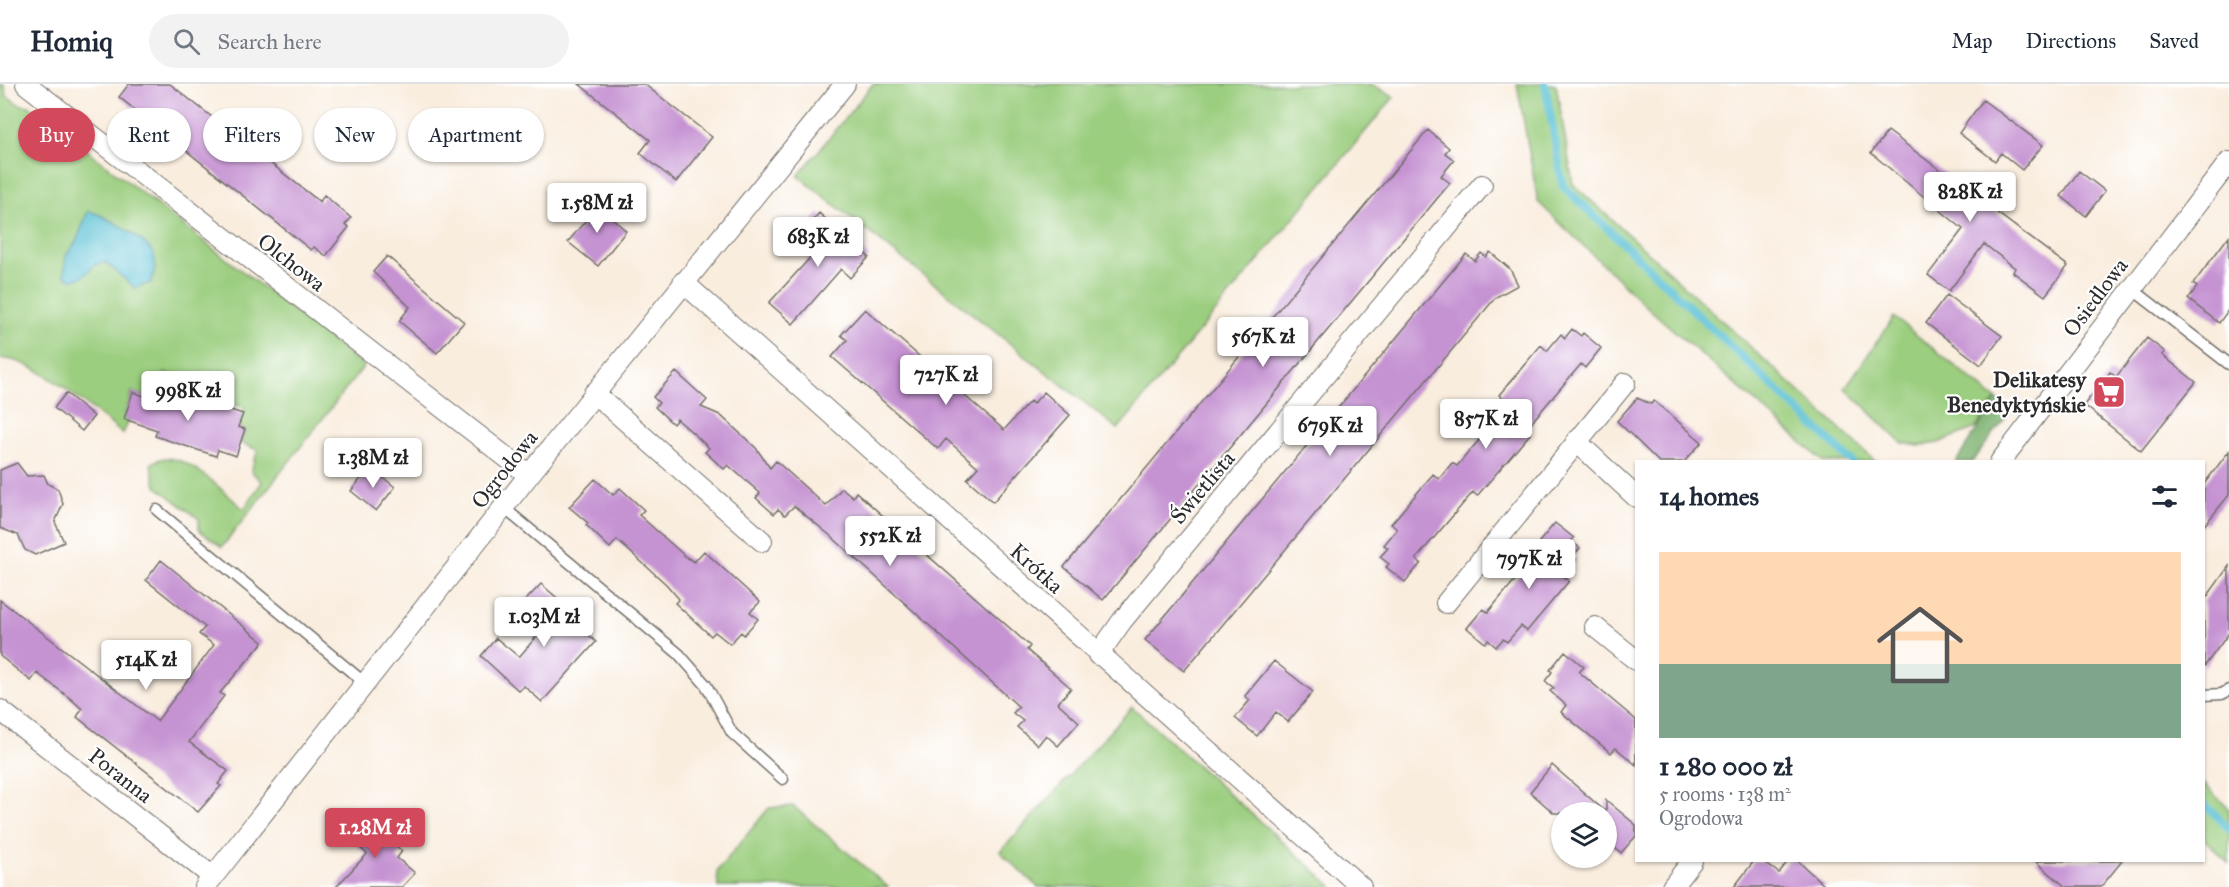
<!DOCTYPE html>
<meta charset="utf-8">
<style>
:root{--surface:#fff;--page:#f2f2f3;--text:#1f2937;--muted:#747a83;--line:#e0e1e3;--accent:#d1495b}
body{margin:0;font-family:"IM FELL Great Primer",serif;background:var(--page);color:var(--text);height:100vh;display:flex;flex-direction:column;font-size:22px;white-space:nowrap}
*{box-sizing:border-box;margin:0}
p{font-size:20px;color:var(--muted)}
.icon{flex:none;width:33px;height:33px;fill:none;stroke:currentColor;stroke-width:2;stroke-linecap:round;stroke-linejoin:round}
.map{position:relative;flex:1;overflow:hidden}
.drawer{position:absolute;left:1635px;top:376px;width:570px;height:402px;display:flex;flex-direction:column;background:var(--surface);border-radius:0px;box-shadow:0 2px 4px #0004}
.drawer>*{flex:none}
.top-card{position:absolute;left:18px;top:24px;width:570px;height:54px;display:flex;gap:12px}
.buttons{position:absolute;left:1551px;top:718px;display:grid;gap:12px}
.buttons a{display:grid;place-items:center;width:66px;height:66px;border-radius:50%;background:var(--surface);box-shadow:0 2px 4px #0004;font-size:30px}
.price{position:absolute;translate:-50% -51px;padding:0 14px;border-radius:6px;background:#fff;color:#222;font-size:20px;line-height:39px;filter:drop-shadow(0 2px 3px #0008)}
.price::after{content:'';position:absolute;left:50%;top:36px;width:18px;height:14px;margin-left:-9px;background:inherit;clip-path:polygon(0 0,100% 0,50% 100%)}
.price.active{background:var(--accent);color:#fff}
ul{padding:0;list-style:none}
li{display:grid;align-content:center;gap:12px;height:318px;padding:0 24px}
li+li{border-top:2px solid var(--line)}
li span{display:grid;place-items:center;height:186px;border-radius:0px;color:#555}
li>.icon{margin-inline-start:auto}
span .icon{width:108px;height:108px;fill:#fffc;stroke-width:1}
li b{font-size:26px}
h2{display:flex;justify-content:space-between;align-items:center;height:72px;padding:0 24px;font-size:26px}
.pill{padding:0 21px;border-radius:27px;background:var(--surface);box-shadow:0 2px 4px #0004;font-size:21px;line-height:54px}
.pill.active{background:var(--accent);color:#fff}
header{display:flex;align-items:center;gap:36px;box-sizing:border-box;height:84px;padding:0 30px;background:var(--surface);border-bottom:2px solid var(--line)}
header strong{font-size:28px}
nav{display:flex;gap:33px;margin-inline-start:auto;font-size:21px}
.search{width:420px;height:54px;background:var(--page);display:flex;align-items:center;gap:15px;box-sizing:border-box;padding:0 21px;border-radius:33px;color:var(--muted);font-size:22px}
.map>svg:first-child{display:block}
.green{fill:#9bce7f;stroke:#637c55;stroke-width:1.5}
.forest{fill:#7cb16e;stroke:#546e4c;stroke-width:1.5}
.water{fill:#57bfd4;stroke:#417580;stroke-width:1.5}
.lines{fill:none;stroke-linecap:round;stroke-linejoin:round}
.stream{stroke:#57bfd4;stroke-width:8}
.building{fill:#c592d2}
.lane-casing{stroke:#736f6a;stroke-width:13}
.street-casing{stroke:#736f6a;stroke-width:22}
.lane{stroke:#fff;stroke-width:10}
.street{stroke:#fff;stroke-width:20}
.labels{text-anchor:middle;stroke-width:4.5;stroke-linejoin:round;paint-order:stroke}
.street-label{font-size:22px;fill:#2b2b2b;stroke:#fff}
.poi-label{font-size:22px;font-weight:bold;fill:#2b2b2b;stroke:#fff;text-anchor:end}
</style>
<header>
<strong>Homiq</strong>
<div class="search"><svg class="icon" aria-label="search" viewBox="0 0 24 24"><circle cx="10" cy="10" r="6"/><path d="M15 15l6 6"/></svg>Search here</div>
<nav><a>Map</a><a>Directions</a><a>Saved</a></nav>
</header>
<div class="map">
<svg width="2229" height="803" viewBox="0 0 2229 803">
<rect width="100%" height="100%" fill="#fff"/>
<filter id="ink" filterUnits="userSpaceOnUse"><feTurbulence type="fractalNoise" baseFrequency=".0167" numOctaves="2"/><feDisplacementMap in="SourceGraphic" scale="12" xChannelSelector="R" yChannelSelector="G"/><feConvolveMatrix kernelMatrix="1 2 1 2 8 2 1 2 1" color-interpolation-filters="sRGB"/></filter>
<filter id="wash" filterUnits="userSpaceOnUse"><feTurbulence type="fractalNoise" baseFrequency=".008" numOctaves="4" result="noise"/><feDisplacementMap in="SourceGraphic" scale="24" xChannelSelector="R" yChannelSelector="G"/><feGaussianBlur stdDeviation="1.35" result="paint"/><feColorMatrix in="noise" values="0 0 0 0 0 0 0 0 0 0 0 0 0 0 0 0 0 1.4 0 .05"/><feComposite in="paint" operator="in"/></filter>
<g filter="url(#wash)">
<rect width="100%" height="100%" fill="#f9edde"/>
<!-- green -->
<path class="green" d="M0,0L5,2L6,11C15,18 19,22 30,22L364,282L222,463L199,446V435L156,402L151,380C179,357 223,409 244,425L262,398L251,387L258,366L241,359L245,346L238,343L245,324L211,312L213,306L165,289L155,316L132,308L124,334L129,336L123,350C98,330 31,271 0,275Z
M873,0H1371L1394,13L1118,345L798,92Z
M1517,0H1556L1573,100L1876,378H1824L1647,223L1538,118Z
M1894,233L1996,315L1976,344L1938,359L1919,362L1902,359L1845,304Z
M1132,623L1333,803H1038L1000,768Z
M2204,700L2229,725V780L2204,755Z
M793,722L888,803H718L717,787L769,724Z"/>
<!-- forest -->
<path class="forest" d="M1996,315L2011,327L1972,378H1956Z"/>
<!-- water -->
<path class="water" d="M88,127C104,130 148,157 154,171C157,180 154,190 151,199L135,204L106,179L96,180C86,190 77,202 64,191L66,171L76,158Z"/>
<g class="lines">
<!-- stream -->
<path class="stream" d="M1545,0L1563,102L1852,378
M2204,719L2229,745"/>
</g>
<g id="blocks">
<!-- building -->
<path class="building" d="M129,0H170L320,118L324,111L351,134L345,141L349,143L326,172L314,163L311,166L119,13Z
M579,0H644L712,53L676,98L640,69L650,56Z
M1983,16L2043,61L2022,86L2001,69L1995,77L1959,49Z
M1428,46L1449,64L1445,69L1454,76L1441,92L1450,99L1103,516L1064,483Z
M1888,47L2068,182L2045,212L2013,188L2015,184L1984,160L1949,207L1928,191L1963,145L1871,69Z
M2079,87L2105,107L2086,132L2061,112Z
M594,116L626,147L598,182L568,158L586,136L581,131Z
M819,129L869,173L850,194L841,185L793,240L769,219L818,165L801,150Z
M2229,152V225L2219,239L2188,215L2197,203L2193,200Z
M1490,168L1510,185L1518,201L1496,213L1184,587L1145,556L1466,170L1475,177L1481,169L1486,173Z
M387,172L464,238L437,269L399,237L410,223L373,188Z
M1947,211L2002,252L1981,281L1926,239Z
M865,225L1004,346L1030,317L1033,320L1044,308L1070,331L993,418L967,395L978,383L946,355L938,365L832,273L847,256L841,251Z
M1572,245L1581,252L1583,249L1601,264L1585,284L1581,280L1525,346L1530,350L1477,412L1473,408L1416,475L1421,479L1405,498L1386,483L1389,480L1380,473L1388,464L1384,461L1397,445L1391,440L1433,390L1439,395L1452,379L1457,382L1496,336L1492,332L1505,317L1499,311L1541,261L1547,267L1561,250L1565,254Z
M2147,254L2165,268L2162,271L2196,298L2141,367L2084,321L2110,288L2116,293Z
M676,288L707,316L701,323L720,331L756,364L770,384L776,377L826,422L842,404L853,413L856,408L1030,562L1027,566L1071,604L1058,619L1079,638L1058,662L1046,651L1038,661L1017,643L1023,637L1013,629L1019,623L832,453L794,422L785,431L778,425L774,430L756,414L760,409L728,381L724,385L705,368L709,364L694,350L677,335L673,340L655,323L659,319L653,313Z
M159,303L243,330L238,343L245,345L236,372L218,366L216,372L155,352L157,346L124,335L133,308L155,316Z
M66,309L94,332L82,347L54,324Z
M1637,314L1651,320L1654,317L1702,358L1684,378H1659L1617,337Z
M2229,367V411L2204,442V400Z
M17,379L27,392L44,391L48,400L58,405L63,420L55,438L64,458L35,471L25,466L18,451L0,444V386Z
M370,383L395,403L376,427L351,407Z
M595,395L613,411L620,404L644,426L639,431L686,473L694,478L704,467L760,518L750,528L758,535L744,551L741,548L730,560L715,548L711,552L675,519L679,515L666,500L617,456L610,464L586,441L588,439L569,423Z
M1555,439L1574,454L1571,457L1580,464L1572,473L1576,476L1563,492L1569,497L1527,547L1521,542L1507,558L1503,555L1496,563L1488,556L1485,559L1467,544L1483,525L1488,528L1544,462L1539,458Z
M161,476L263,558L220,609L224,612L189,658L228,687L218,700L221,702L198,728L77,633L82,625L71,615L37,589L31,597L0,572V516L157,637L214,561L199,550L205,543L146,496Z
M2229,482V549L2204,583V517Z
M541,500L584,537L579,542L596,558L542,618L524,602L519,607L481,572L496,554L519,573L549,538L525,517Z
M1565,567L1584,583L1579,588L1636,636V681L1616,664L1611,669L1561,628L1566,621L1550,607L1554,604L1545,597L1552,588L1550,586Z
M1274,577L1313,608L1288,638L1276,628L1257,652L1235,634L1250,616L1245,612Z
M1552,681L1606,728V716L1636,741V752L1621,769L1606,757V729H1554L1530,708Z
M359,730L402,767L397,774L415,789L402,803H336L367,770L342,748Z
M1754,777H1762L1779,789L1788,777H1798L1826,803H1734Z
M2035,777H2122L2101,803H2066Z"/>
</g>
</g>
<g filter="url(#ink)">
<use href="#blocks" fill-opacity="0" stroke="#736f6a" stroke-width="1.5"/>
<g class="lines">
<defs>
<path id="lane" d="M2131,204L2229,280
M503,423L679,570L706,601L732,649L783,695
M157,426L366,600
M2204,611L2222,610L2229,606"/>
<path id="street" d="M26,0L529,391
M683,198L1361,803
M594,309L762,457
M1576,357L1636,413
M2000,378L2229,78
M1446,519L1625,299
M1595,543L1636,576
M1098,571L1122,537L1482,101
M0,626L213,793
M205,803L529,391L845,0
M1672,803L1692,777"/>
</defs>
<!-- lane casing -->
<use href="#lane" class="lane-casing"/>
<!-- street casing -->
<use href="#street" class="street-casing"/>
<!-- lane -->
<use href="#lane" class="lane"/>
<!-- street -->
<use href="#street" class="street"/>
</g>
</g>
<!-- icons -->
<defs>
<symbol id="supermarket-square" viewBox="-11 -11 22 22"><rect x="-9" y="-9" width="18" height="18" rx="4" fill="#d1495b" stroke="#fff"/><path d="M-6-5.5h2.5l.6 2H6L4.5 2H-2.5L-4.4-4H-6ZM-1.5 3.2a1.3 1.3 0 1 0 .1 0ZM3 3.2a1.3 1.3 0 1 0 .1 0Z" fill="#fff"/></symbol>
</defs>
<g fill-rule="evenodd">
<use href="#supermarket-square" x="2090" y="289" width="38" height="38"/>
</g>
<g class="labels">
<!-- street labels -->
<g class="street-label">
<text transform="translate(292 178) rotate(38)" y="8">Olchowa</text>
<text transform="translate(2095 213) rotate(-53)" y="8">Osiedlowa</text>
<text transform="translate(504 385) rotate(-52)" y="8">Ogrodowa</text>
<text transform="translate(1202 403) rotate(-50)" y="8">Świetlista</text>
<text transform="translate(1037 484) rotate(42)" y="8">Krótka</text>
<text transform="translate(121 691) rotate(38)" y="8">Poranna</text>
</g>
<!-- poi labels -->
<g class="poi-label">
<text x="2086" y="303">Delikatesy<tspan x="2086" dy="25">Benedyktyńskie</tspan></text>
</g>
</g>
</svg>
<div class="buttons">
<a><svg class="icon" aria-label="layers" viewBox="0 0 24 24"><path d="M12 4l9 5-9 5-9-5zM3 14l9 5 9-5"/></svg></a>
</div>
<b class="price" style="left:1970px;top:139px">828K zł</b>
<b class="price" style="left:597px;top:150px">1.58M zł</b>
<b class="price" style="left:818px;top:184px">683K zł</b>
<b class="price" style="left:1263px;top:284px">567K zł</b>
<b class="price" style="left:946px;top:322px">727K zł</b>
<b class="price" style="left:188px;top:338px">998K zł</b>
<b class="price" style="left:1486px;top:366px">857K zł</b>
<b class="price" style="left:1330px;top:373px">679K zł</b>
<b class="price" style="left:373px;top:405px">1.38M zł</b>
<b class="price" style="left:890px;top:483px">552K zł</b>
<b class="price" style="left:1529px;top:506px">797K zł</b>
<b class="price" style="left:544px;top:564px">1.03M zł</b>
<b class="price" style="left:146px;top:607px">514K zł</b>
<b class="price active" style="left:375px;top:775px">1.28M zł</b>
<div class="top-card">
<a class="pill active">Buy</a>
<a class="pill">Rent</a>
<a class="pill">Filters</a>
<a class="pill">New</a>
<a class="pill">Apartment</a>
</div>
<section class="drawer">
<h2>14 homes<svg class="icon" aria-label="filters" viewBox="0 0 24 24"><path d="M4 7h16M4 17h16"/><circle cx="9" cy="7" r="2"/><circle cx="15" cy="17" r="2"/></svg></h2>
<ul>
<li><span style="background:linear-gradient(#ffd9b3 60%,#7fa58c 0)"><svg class="icon" aria-label="home" viewBox="0 0 24 24"><path d="M3 11l9-7 9 7M6 9v11h12V9"/></svg></span><div><b>1 280 000 zł</b><p>5 rooms · 138 m²</p><p>Ogrodowa</p></div></li>
</ul>
</section>
</div>
